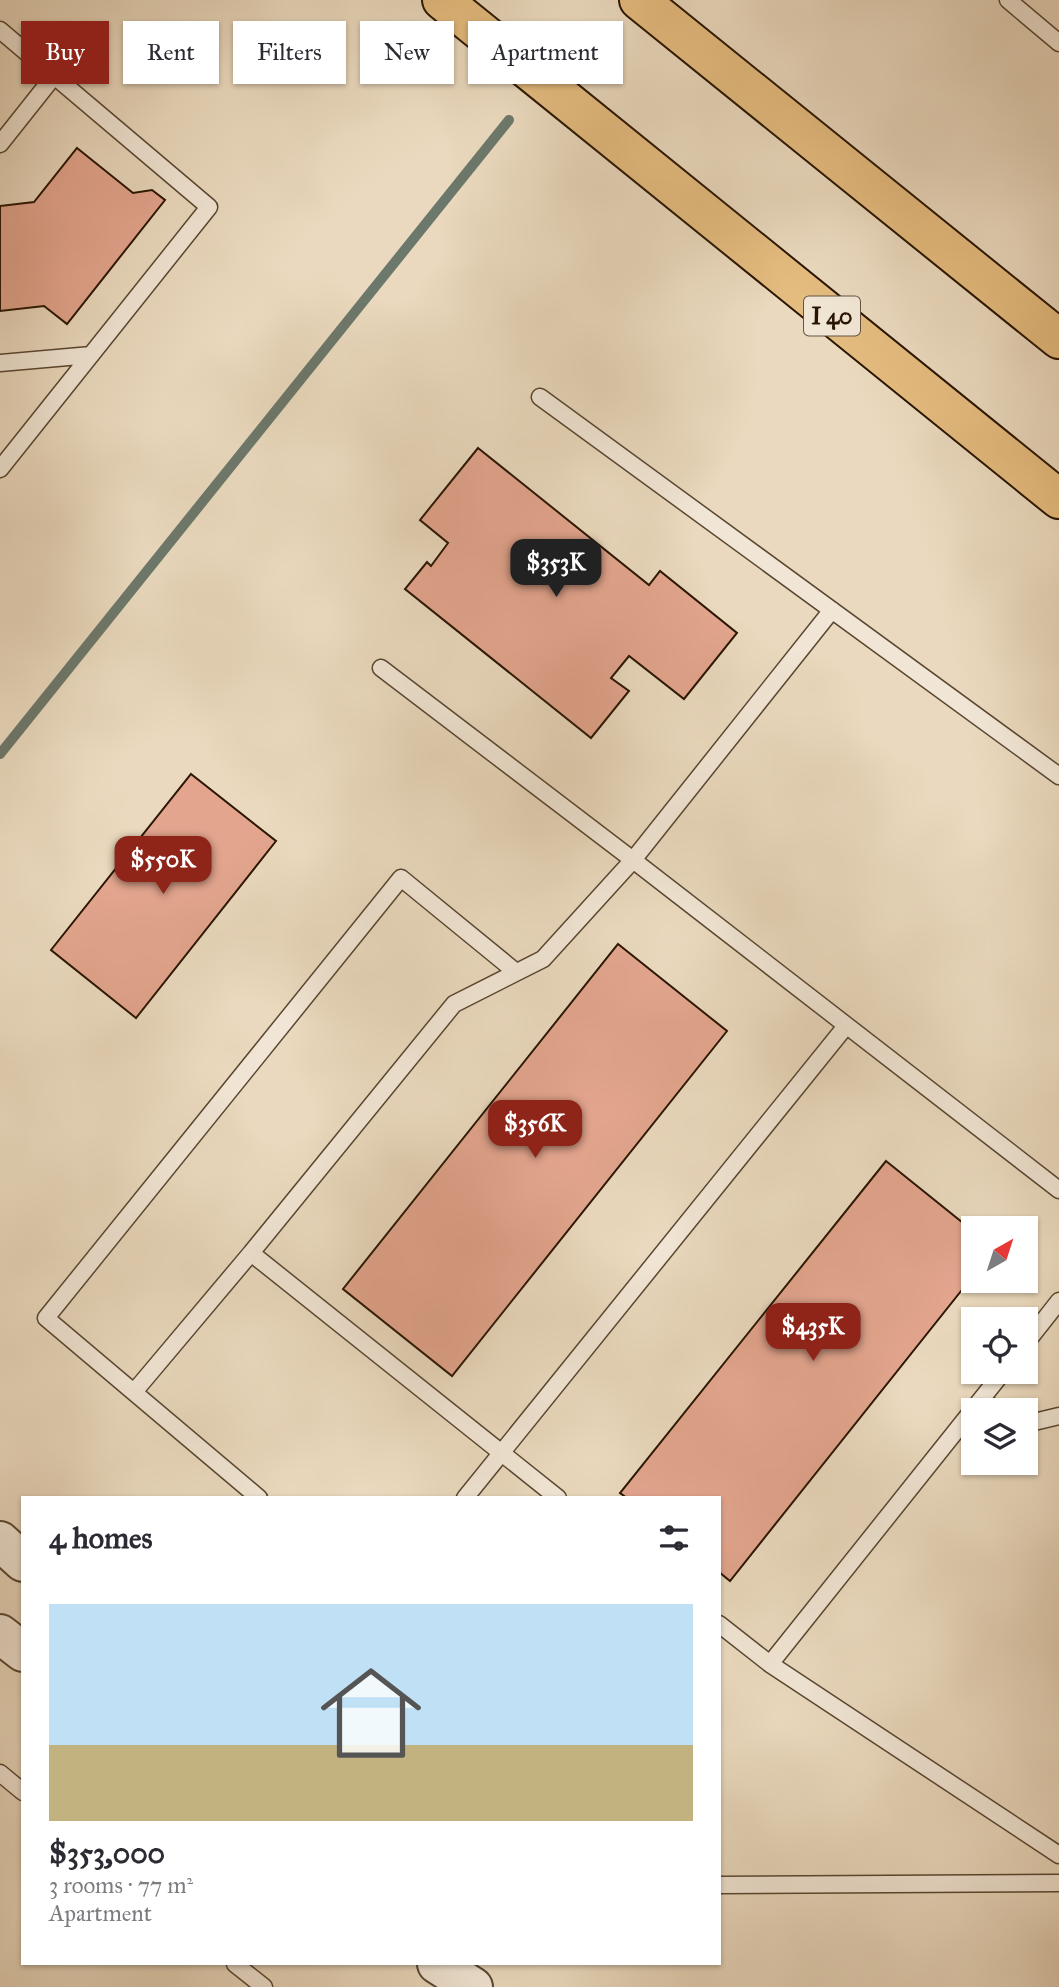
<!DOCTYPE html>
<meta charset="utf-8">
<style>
:root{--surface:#fff;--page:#f7f7f7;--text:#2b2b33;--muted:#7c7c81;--line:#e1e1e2;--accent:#8f2418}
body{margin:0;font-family:"IM FELL Great Primer",serif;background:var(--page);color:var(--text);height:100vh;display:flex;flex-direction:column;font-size:26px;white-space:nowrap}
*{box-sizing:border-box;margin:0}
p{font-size:23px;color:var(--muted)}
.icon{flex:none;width:38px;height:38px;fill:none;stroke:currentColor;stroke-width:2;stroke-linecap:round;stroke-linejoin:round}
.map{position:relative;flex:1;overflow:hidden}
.side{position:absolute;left:21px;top:1496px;width:700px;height:469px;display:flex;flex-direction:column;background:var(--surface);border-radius:0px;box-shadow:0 2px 5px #0004}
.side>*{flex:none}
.hud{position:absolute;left:21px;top:21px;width:700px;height:63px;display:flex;gap:14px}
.needle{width:46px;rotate:39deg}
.controls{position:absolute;left:961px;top:1216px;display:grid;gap:14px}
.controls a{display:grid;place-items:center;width:77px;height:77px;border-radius:0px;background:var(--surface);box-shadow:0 2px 5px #0004;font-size:35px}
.price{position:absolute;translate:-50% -60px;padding:0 16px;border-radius:14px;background:var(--accent);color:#fff;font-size:23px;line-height:46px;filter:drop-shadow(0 2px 4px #0008)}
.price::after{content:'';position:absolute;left:50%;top:42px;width:21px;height:16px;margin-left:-10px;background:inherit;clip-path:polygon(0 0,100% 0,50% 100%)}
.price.on{background:#222;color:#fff}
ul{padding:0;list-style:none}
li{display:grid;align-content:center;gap:14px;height:371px;padding:0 28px}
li+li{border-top:2px solid var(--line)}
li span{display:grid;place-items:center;height:217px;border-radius:0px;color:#555}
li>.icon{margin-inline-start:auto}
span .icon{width:126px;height:126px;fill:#fffc;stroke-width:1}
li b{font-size:30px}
h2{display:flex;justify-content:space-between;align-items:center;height:84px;padding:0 28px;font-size:30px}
.chip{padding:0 24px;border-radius:0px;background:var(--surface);box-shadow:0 2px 5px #0004;font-size:24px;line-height:63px}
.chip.on{background:var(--accent);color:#fff}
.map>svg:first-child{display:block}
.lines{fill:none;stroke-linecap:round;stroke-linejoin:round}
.stream{stroke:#6c786b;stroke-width:10}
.building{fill:#e3a58e;stroke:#291502;stroke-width:2}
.service-casing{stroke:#594631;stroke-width:19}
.tertiary-casing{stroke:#594631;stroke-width:42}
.motorway-casing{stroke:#291502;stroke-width:42}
.service{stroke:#f1e6d5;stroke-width:16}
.tertiary{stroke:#f1e6d5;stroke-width:38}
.motorway{stroke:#e5bc7f;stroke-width:38}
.labels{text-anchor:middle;stroke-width:5;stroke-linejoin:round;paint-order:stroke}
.shield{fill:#f1e6d5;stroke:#655441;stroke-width:2}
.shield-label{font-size:23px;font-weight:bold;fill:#291502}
</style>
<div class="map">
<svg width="1059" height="1987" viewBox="0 0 1059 1987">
<rect width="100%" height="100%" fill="#ead9be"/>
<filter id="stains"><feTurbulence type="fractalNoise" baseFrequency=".00286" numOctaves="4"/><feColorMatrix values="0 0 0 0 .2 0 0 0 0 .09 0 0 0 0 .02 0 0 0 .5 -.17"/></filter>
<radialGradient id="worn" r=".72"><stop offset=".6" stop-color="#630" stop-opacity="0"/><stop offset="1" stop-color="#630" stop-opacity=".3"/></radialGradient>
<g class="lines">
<!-- stream -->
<path class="stream" d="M0,754L509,120"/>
</g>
<!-- building -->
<path class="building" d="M77,148L133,193L152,190L165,200L67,324L44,306L0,311V206L34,202Z
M478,448L649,585L660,571L737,633L684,699L629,656L611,678L629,691L591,738L405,589L427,562L431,566L448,543L420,520Z
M191,774L276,841L136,1018L51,950Z
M618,944L727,1031L452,1376L343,1289Z
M886,1161L973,1231V1276L730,1581L719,1572V1498H627L620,1493Z"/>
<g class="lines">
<defs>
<path id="service" d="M1008,0L1059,43
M0,30L209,207L0,469
M0,144L54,76
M0,363L91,355
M540,397L1059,776
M832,610L633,860L1059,1190
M381,668L633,860L543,959L454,1004L251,1253L558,1498
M1026,1343L1059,1301
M134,1392L251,1253
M979,1402L1002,1410
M1026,1419L1034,1422L1059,1416
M259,1498L46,1318L401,878L516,972
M465,1498L846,1026
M719,1624L770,1664L1003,1372
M770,1664L1059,1855
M0,1773L23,1792
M719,1885L1059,1883
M235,1964L264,1987"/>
<path id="tertiary" d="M0,1541L23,1562
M0,1634L23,1652
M437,1964L473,1987"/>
<path id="motorway" d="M442,0L1059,499
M639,0L1059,339"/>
</defs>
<!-- service casing -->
<use href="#service" class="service-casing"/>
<!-- tertiary casing -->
<use href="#tertiary" class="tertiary-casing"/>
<!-- motorway casing -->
<use href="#motorway" class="motorway-casing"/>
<!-- service -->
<use href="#service" class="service"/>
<!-- tertiary -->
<use href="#tertiary" class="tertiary"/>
<!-- motorway -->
<use href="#motorway" class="motorway"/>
</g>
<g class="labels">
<!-- shield labels -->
<rect class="shield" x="804" y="296.5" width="56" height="39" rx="5"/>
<g class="shield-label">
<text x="832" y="324">I 40</text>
</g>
</g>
<rect width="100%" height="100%" filter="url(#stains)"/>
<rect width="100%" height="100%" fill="url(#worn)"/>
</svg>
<div class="controls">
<a><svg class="needle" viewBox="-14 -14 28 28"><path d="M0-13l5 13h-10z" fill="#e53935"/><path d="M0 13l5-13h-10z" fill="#7c7c81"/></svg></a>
<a><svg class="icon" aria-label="locate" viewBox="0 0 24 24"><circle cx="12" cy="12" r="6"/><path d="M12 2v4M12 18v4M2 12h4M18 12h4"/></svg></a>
<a><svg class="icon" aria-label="layers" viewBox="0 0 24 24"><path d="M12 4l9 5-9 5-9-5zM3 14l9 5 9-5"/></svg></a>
</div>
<b class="price on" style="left:556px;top:599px">$353K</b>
<b class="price" style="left:163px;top:896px">$550K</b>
<b class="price" style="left:535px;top:1160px">$356K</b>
<b class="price" style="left:813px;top:1363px">$435K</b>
<div class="hud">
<a class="chip on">Buy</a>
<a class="chip">Rent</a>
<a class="chip">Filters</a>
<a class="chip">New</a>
<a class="chip">Apartment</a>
</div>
<section class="side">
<h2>4 homes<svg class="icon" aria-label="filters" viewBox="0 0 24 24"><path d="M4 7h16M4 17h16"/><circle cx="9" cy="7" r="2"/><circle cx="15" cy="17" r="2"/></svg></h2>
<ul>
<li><span style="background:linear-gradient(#bfe0f5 65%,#c2b280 0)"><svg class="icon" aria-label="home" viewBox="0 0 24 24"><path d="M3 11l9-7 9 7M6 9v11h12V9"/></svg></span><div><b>$353,000</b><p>3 rooms · 77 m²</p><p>Apartment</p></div></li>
</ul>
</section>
</div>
